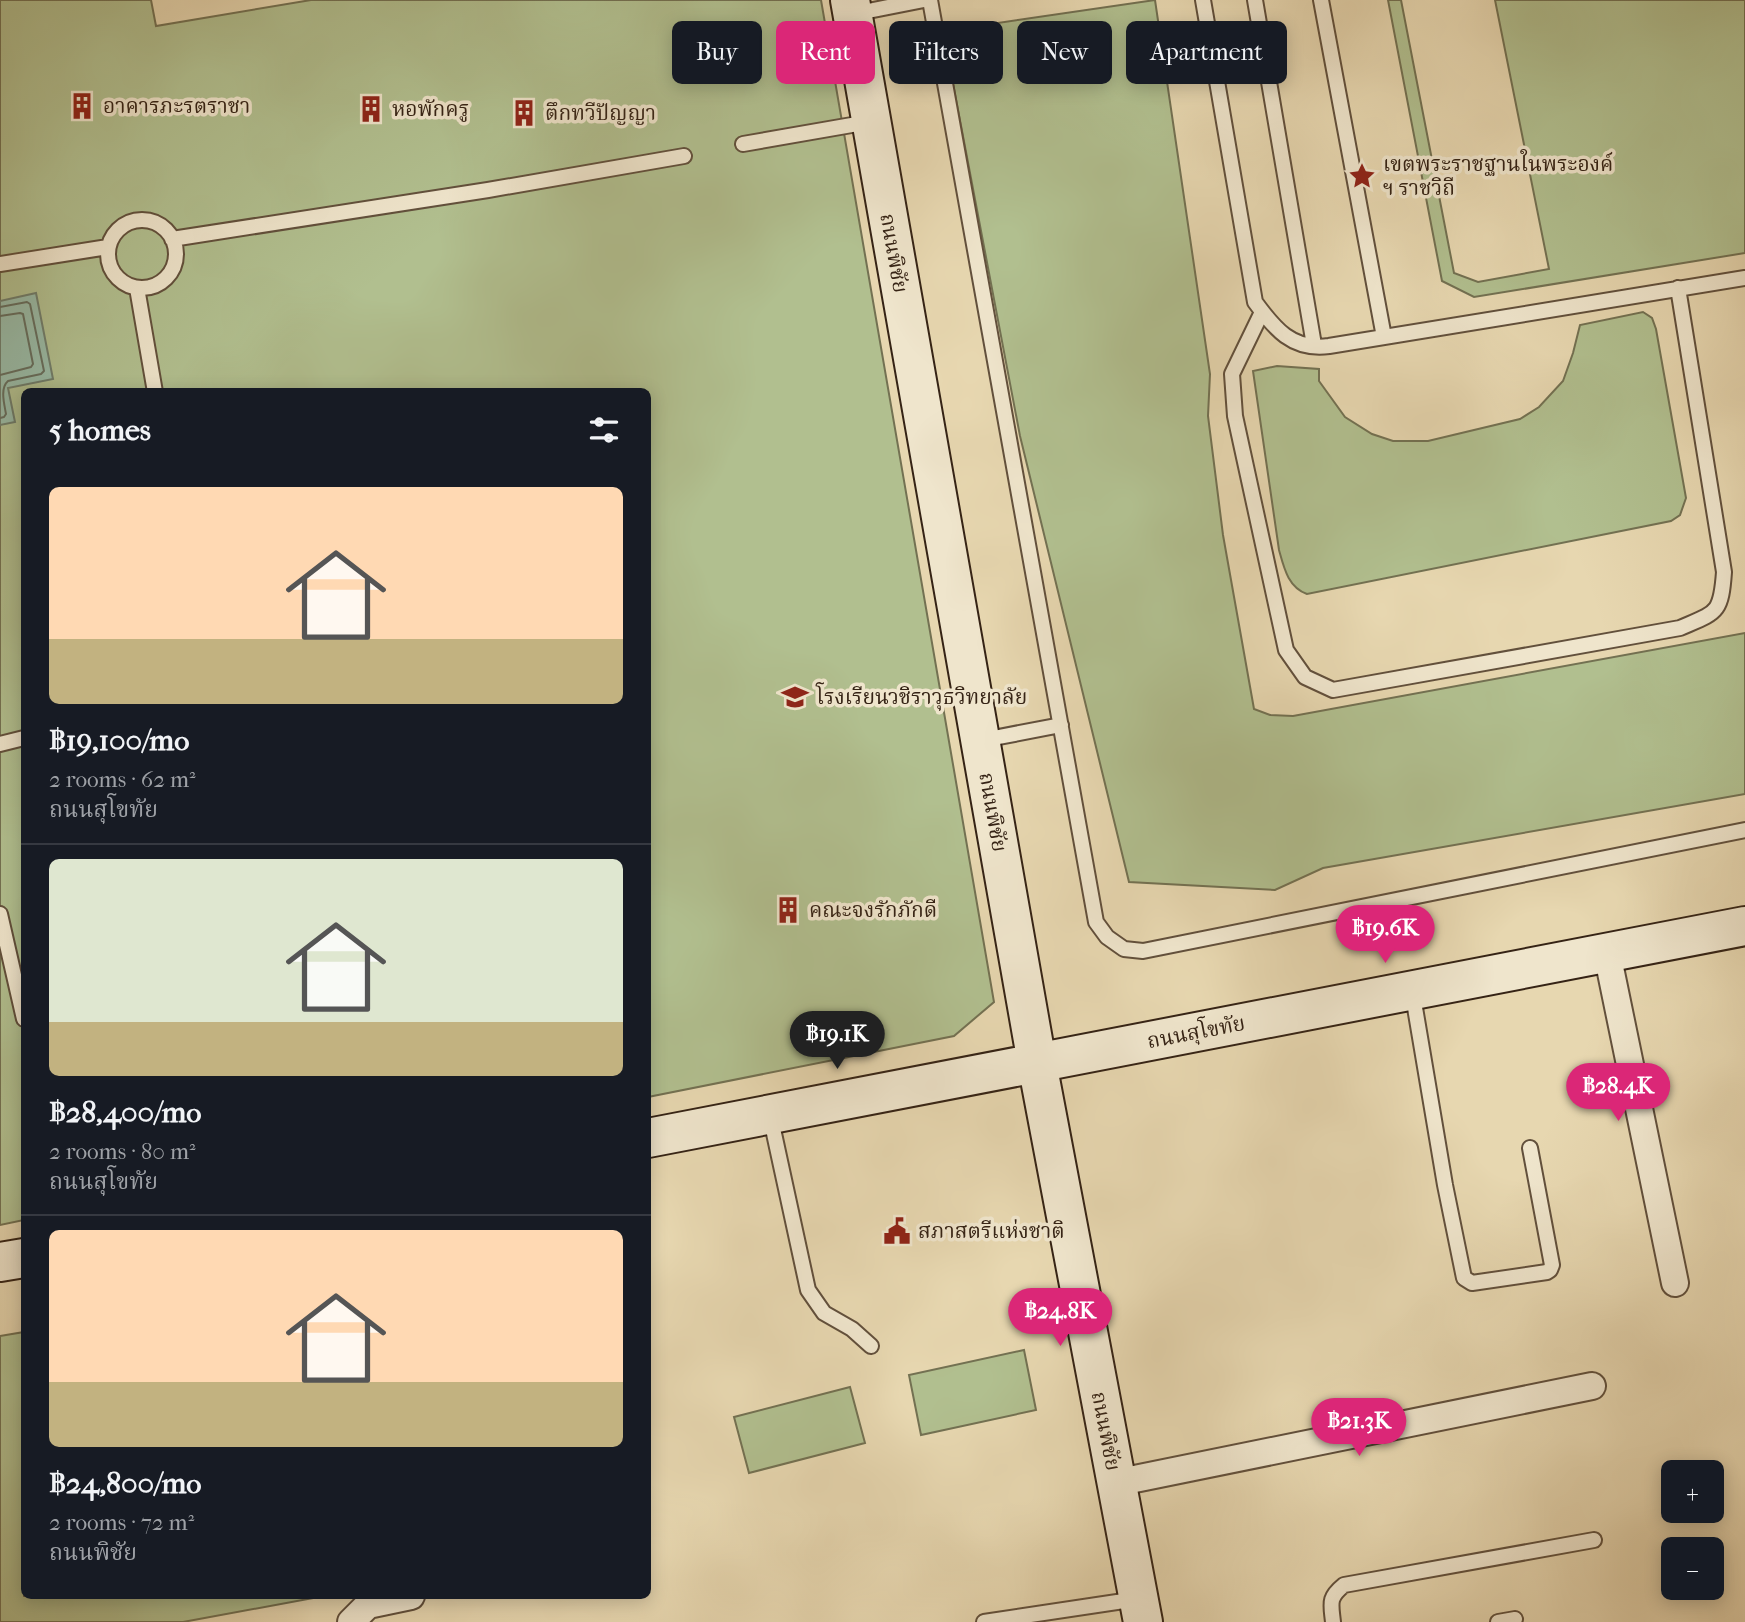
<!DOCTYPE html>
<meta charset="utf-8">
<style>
:root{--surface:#171b24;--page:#242831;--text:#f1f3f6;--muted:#9ea1a6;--line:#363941;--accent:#db2777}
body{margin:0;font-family:"IM FELL French Canon","Noto Serif Thai",serif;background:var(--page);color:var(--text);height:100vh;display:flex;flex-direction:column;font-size:26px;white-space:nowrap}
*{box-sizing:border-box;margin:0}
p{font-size:23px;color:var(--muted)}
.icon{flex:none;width:38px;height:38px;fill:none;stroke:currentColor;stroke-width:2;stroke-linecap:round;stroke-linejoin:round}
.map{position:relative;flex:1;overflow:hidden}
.side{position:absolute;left:21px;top:388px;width:630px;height:1211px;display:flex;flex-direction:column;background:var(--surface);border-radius:10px;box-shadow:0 4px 18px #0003}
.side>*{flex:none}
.banner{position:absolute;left:672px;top:21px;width:665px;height:63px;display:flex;gap:14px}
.tools{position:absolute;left:1661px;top:1460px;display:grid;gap:14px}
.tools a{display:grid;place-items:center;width:63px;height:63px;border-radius:10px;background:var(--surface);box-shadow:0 4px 18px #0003;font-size:35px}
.price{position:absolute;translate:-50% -60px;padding:0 16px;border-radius:24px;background:var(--accent);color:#fff;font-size:23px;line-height:46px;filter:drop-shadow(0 2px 4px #0008)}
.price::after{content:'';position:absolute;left:50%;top:42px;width:21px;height:16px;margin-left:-10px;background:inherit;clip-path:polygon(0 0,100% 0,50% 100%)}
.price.active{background:#222;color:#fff}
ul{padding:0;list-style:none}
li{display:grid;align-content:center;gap:14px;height:371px;padding:0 28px}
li+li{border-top:2px solid var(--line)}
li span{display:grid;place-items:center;height:217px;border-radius:10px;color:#555}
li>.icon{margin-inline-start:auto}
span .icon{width:126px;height:126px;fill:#fffc;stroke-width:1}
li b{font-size:30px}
h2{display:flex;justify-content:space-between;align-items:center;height:84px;padding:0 28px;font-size:30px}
.tag{padding:0 24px;border-radius:10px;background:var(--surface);box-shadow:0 4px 18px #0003;font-size:24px;line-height:63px}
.tag.active{background:var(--accent);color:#fff}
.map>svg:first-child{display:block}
.green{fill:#b1bf8f;stroke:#737152;stroke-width:2}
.water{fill:#98baa6;stroke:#707e6c;stroke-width:2}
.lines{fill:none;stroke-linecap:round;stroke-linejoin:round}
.shore{stroke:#666e5e;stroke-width:2}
.lane-casing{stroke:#62503c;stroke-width:18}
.street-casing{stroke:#62503c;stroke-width:30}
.secondary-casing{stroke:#352315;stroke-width:42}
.lane{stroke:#efe5cc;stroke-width:14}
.street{stroke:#efe5cc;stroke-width:26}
.secondary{stroke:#efe5cc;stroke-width:38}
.labels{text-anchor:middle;stroke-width:7;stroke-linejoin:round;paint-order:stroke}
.poi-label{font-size:21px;fill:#352315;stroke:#efe5cc;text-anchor:start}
.street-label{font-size:21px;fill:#352315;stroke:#efe5cc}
</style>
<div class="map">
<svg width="1745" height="1622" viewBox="0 0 1745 1622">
<rect width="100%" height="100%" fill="#e7d7b0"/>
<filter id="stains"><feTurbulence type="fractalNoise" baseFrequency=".00286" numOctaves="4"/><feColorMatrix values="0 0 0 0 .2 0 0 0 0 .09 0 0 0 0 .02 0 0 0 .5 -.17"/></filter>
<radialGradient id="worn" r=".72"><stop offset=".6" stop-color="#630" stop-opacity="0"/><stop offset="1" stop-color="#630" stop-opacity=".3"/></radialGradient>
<!-- green -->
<path class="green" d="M0,0H151L156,26L311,0H821L994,1002L954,1036L648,1097V392H24V1220L0,1225Z
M1155,0L1210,374L1208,416L1223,535L1254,709L1270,715L1293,716L1745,633V794L1323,868L1275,890L1129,882L1020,436L943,31Z
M1388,0H1401L1454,273L1478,282L1549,269L1495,0H1745V253L1474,297L1442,281Z
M1643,312L1652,318L1656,329L1686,498L1680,515L1671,521L1307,594C1288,587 1284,568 1279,550L1253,371L1277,366L1319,369V381L1345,417L1372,434L1393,441H1428L1520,419L1539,407L1563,381L1573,353L1580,325Z
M24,1332V1596H324L183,1622H0V1336Z
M1024,1350L1036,1410L921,1435L909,1375Z
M850,1387L865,1443L749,1473L734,1417Z"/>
<!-- water -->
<path class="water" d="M36,293L53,379L8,388L15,422L0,425V301Z"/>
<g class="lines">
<!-- shore -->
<path class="shore" d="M0,307L27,302L30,304L44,371L41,374L8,381C0,388 4,403 6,414L4,417L0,418
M0,316L20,313L23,314L33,364L31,367L0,375"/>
<defs>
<path id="lane" d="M930,0L1096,922L1107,937L1124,949L1143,951L1745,830
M1203,0L1255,302C1274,328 1292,351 1329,346L1745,278
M1255,0L1314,345
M1321,0L1384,337
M853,14L924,0
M743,144L869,122
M108 254a34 34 0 1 1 68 0a34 34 0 1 1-68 0Z
M172,239L488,190L684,156
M0,264L108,247
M137,288L155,392
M1262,312L1232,374L1235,416L1286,650L1305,677L1333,690L1680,628C1717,612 1721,614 1724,572L1678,288
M983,740L1061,725
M0,744L24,738
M0,914L24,1019
M1412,990L1445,1185L1464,1278L1472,1283L1547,1272L1550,1270L1552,1265L1530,1148
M770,1115L808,1290L824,1313L852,1329L871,1346
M984,1622L1137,1599
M1333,1622C1331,1603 1328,1598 1344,1585L1594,1540
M1498,1622L1515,1619"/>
<path id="street" d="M1607,953L1675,1283
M1115,1483L1592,1386
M351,1622L368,1605L411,1596"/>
<path id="secondary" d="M850,0L1037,1063L1143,1622
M648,1138L1745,926
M0,1262L24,1258"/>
</defs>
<!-- lane casing -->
<use href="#lane" class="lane-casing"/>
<!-- street casing -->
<use href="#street" class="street-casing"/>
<!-- secondary casing -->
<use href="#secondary" class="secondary-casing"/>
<!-- lane -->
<use href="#lane" class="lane"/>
<!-- street -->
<use href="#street" class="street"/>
<!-- secondary -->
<use href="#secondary" class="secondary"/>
</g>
<!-- icons -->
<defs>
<symbol id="building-bare" viewBox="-9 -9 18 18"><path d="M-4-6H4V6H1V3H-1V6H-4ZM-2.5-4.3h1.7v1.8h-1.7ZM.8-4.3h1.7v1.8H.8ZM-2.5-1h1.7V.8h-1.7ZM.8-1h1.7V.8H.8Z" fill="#8f2418" stroke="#efe5cc" stroke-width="2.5" paint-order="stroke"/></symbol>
<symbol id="sight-bare" viewBox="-9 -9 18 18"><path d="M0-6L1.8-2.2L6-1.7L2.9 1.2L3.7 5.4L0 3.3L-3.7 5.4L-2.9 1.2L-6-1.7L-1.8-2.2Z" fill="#8f2418" stroke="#efe5cc" stroke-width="2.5" paint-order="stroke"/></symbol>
<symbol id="school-bare" viewBox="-9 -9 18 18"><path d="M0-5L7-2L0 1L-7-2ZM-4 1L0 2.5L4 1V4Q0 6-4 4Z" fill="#8f2418" stroke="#efe5cc" stroke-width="2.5" paint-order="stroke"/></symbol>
<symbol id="civic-bare" viewBox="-9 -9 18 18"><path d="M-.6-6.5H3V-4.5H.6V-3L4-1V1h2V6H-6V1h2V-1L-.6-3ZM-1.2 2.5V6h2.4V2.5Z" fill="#8f2418" stroke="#efe5cc" stroke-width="2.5" paint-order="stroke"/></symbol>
</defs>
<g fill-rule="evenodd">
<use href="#building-bare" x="63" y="87" width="38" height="38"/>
<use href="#building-bare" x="352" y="90" width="38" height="38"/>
<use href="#building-bare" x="505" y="94" width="38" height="38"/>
<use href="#sight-bare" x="1343" y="157" width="38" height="38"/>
<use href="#school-bare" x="776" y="678" width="38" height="38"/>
<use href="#building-bare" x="769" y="891" width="38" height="38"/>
<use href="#civic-bare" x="878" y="1212" width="38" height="38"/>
</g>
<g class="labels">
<!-- poi labels -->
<g class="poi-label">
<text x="103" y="113">อาคารภะรตราชา</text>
<text x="392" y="116">หอพักครู</text>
<text x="545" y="120">ตึกทวีปัญญา</text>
<text x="1383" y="171">เขตพระราชฐานในพระองค์<tspan x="1383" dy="24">ฯ ราชวิถี</tspan></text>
<text x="816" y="704">โรงเรียนวชิราวุธวิทยาลัย</text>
<text x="809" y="917">คณะจงรักภักดี</text>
<text x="918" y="1238">สภาสตรีแห่งชาติ</text>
</g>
<!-- street labels -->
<g class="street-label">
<text transform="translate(894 253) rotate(80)" y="7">ถนนพิชัย</text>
<text transform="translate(993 812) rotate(80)" y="7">ถนนพิชัย</text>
<text transform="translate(1196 1032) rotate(-11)" y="7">ถนนสุโขทัย</text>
<text transform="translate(1106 1431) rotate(79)" y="7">ถนนพิชัย</text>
</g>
</g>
<rect width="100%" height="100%" filter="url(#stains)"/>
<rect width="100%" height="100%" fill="url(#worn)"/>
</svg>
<div class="tools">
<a>+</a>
<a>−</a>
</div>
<b class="price" style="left:1385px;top:965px">฿19.6K</b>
<b class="price active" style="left:837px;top:1071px">฿19.1K</b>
<b class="price" style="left:1618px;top:1123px">฿28.4K</b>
<b class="price" style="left:1060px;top:1348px">฿24.8K</b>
<b class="price" style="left:1359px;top:1458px">฿21.3K</b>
<div class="banner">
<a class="tag">Buy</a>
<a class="tag active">Rent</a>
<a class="tag">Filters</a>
<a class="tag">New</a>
<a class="tag">Apartment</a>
</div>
<section class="side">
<h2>5 homes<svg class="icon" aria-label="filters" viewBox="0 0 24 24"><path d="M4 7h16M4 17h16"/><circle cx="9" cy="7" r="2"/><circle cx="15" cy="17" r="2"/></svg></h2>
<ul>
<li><span style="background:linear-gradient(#ffd9b3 70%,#c2b280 0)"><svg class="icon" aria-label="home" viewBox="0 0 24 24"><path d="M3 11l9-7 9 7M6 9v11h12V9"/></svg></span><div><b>฿19,100/mo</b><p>2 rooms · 62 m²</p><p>ถนนสุโขทัย</p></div></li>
<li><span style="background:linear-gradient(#dfe7d0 75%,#c2b280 0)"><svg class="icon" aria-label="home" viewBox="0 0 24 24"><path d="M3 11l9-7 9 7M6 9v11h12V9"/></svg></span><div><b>฿28,400/mo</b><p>2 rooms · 80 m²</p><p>ถนนสุโขทัย</p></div></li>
<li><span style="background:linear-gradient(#ffd9b3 70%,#c2b280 0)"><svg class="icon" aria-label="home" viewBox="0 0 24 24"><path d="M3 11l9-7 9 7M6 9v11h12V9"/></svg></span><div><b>฿24,800/mo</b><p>2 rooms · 72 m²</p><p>ถนนพิชัย</p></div></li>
</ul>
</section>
</div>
